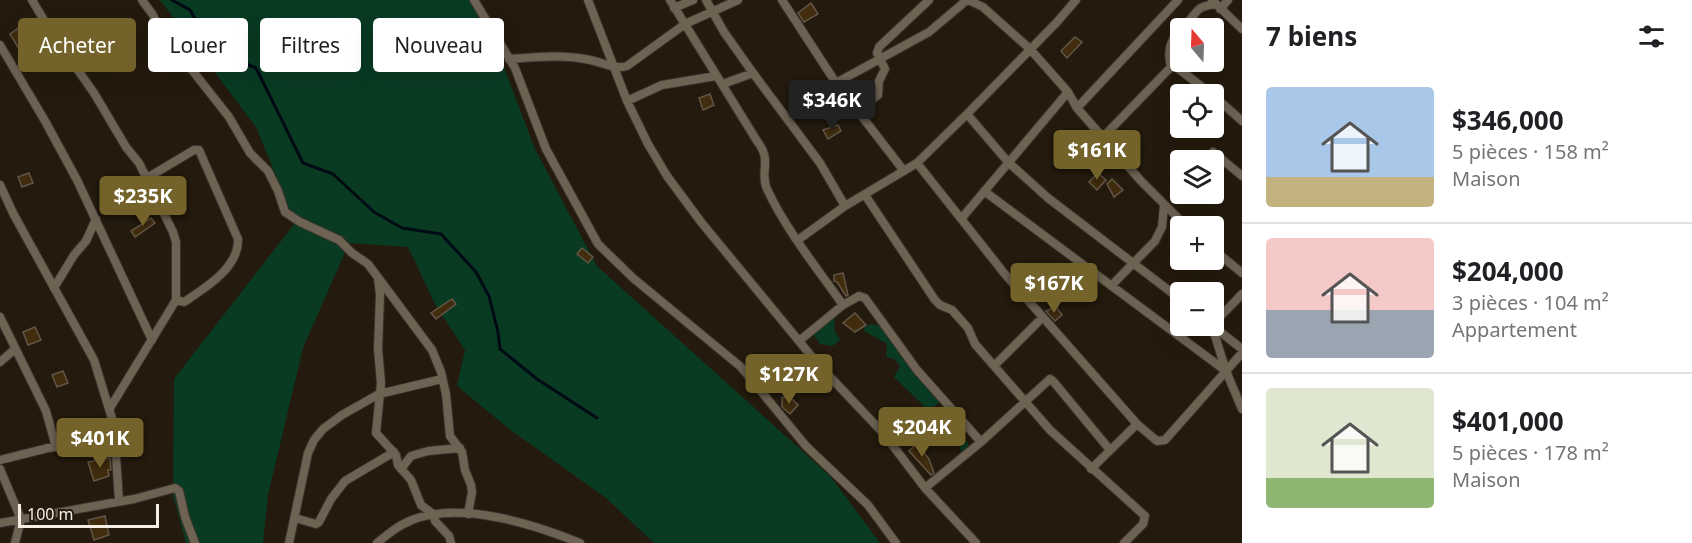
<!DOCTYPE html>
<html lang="fr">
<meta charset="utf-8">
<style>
:root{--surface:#fff;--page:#f6f6f6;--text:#202124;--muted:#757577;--line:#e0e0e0;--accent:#73632b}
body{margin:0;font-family:"Noto Sans",sans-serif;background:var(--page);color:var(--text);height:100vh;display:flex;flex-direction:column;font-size:22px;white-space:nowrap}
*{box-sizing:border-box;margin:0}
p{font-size:20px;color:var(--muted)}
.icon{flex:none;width:33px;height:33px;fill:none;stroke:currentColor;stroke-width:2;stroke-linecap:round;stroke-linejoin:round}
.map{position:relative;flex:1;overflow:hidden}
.details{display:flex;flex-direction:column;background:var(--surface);width:450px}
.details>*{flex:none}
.guide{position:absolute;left:18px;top:18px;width:570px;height:54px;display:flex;gap:12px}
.needle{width:39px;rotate:341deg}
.buttons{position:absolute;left:1170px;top:18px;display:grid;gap:12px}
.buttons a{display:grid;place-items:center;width:54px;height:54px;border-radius:6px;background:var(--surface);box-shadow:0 6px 24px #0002;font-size:30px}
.scale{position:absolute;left:18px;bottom:15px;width:141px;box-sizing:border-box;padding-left:6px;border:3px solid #f5eee5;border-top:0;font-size:16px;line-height:21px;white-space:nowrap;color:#f5eee5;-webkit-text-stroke:4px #241a0d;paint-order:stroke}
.price{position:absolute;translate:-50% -51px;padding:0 14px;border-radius:6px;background:var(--accent);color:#fff;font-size:20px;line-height:39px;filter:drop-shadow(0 2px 3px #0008)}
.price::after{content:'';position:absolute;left:50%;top:36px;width:18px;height:14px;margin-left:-9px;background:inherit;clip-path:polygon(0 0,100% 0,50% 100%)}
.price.selected{background:#222;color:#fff}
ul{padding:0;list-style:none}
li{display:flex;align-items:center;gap:18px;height:150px;padding:0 24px}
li+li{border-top:2px solid var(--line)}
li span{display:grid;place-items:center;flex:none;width:168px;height:120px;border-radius:6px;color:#555}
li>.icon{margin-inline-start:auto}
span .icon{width:72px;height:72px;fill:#fffc;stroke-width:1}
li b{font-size:26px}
h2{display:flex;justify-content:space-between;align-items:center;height:72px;padding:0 24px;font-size:26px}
.pill{padding:0 21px;border-radius:6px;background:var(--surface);box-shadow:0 6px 24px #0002;font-size:21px;line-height:54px}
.pill.selected{background:var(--accent);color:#fff}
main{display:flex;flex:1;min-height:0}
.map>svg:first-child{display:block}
.green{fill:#093b23}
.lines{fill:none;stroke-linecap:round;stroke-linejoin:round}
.stream{stroke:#000b15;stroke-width:3}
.building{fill:#412c0e;stroke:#625647;stroke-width:1.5}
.minor-casing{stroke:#3b342e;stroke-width:10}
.minor{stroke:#6e6353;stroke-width:8}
</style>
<main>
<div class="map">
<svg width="1242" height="543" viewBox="0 0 1242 543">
<rect width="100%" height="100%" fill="#241a0d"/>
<!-- green -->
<path class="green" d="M160,0H473L486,20L535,149L597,266L831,477L880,543H654L606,498L509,429L457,386L465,350L436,306L408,247L349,243L303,348L268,495L263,543H186L173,496L174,379L295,223L256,127Z
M830,317H835L834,329L840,340L832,346L820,344L813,334Z
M871,324L881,326L913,369L914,375L930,388L941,401L926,413L922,404L894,377L900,366L894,359L886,357L887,344L864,331L865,327Z
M948,407L970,448L963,455L958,444L941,438L932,422L935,418Z"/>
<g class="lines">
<!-- stream -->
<path class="stream" d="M172,0L190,10L213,50L256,68L303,163L333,174L374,212L402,228L441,234L476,272L489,296L498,332L500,349L537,379L597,418"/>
</g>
<!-- building -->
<path class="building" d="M811,3L818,14L804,22L798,13Z
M21,26L34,47L37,44L43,54L28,64L10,34Z
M1075,37L1082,42L1067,58L1061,51Z
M710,94L714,105L703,110L699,98Z
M838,125L841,131L828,139L823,130Z
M29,173L33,183L22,187L18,177Z
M1098,173L1106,180L1097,190L1089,182Z
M1112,179L1123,190L1114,197L1107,184Z
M177,186L180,193L171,197L172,199L166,202L161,193Z
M151,218L155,223L135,237L131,231Z
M582,248L593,257L588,263L577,254Z
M843,273L848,295L846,296L837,282L834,281V275Z
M452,299L456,304L436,319L431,313Z
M1056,307L1062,315L1055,321L1046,311Z
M855,313L866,325L855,332L843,323Z
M35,327L41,340L28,345L23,332Z
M63,371L68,383L57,387L52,375Z
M782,397L793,400L798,405L790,414L782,407Z
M917,443L929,459L934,473L931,475L909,451Z
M110,458L111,470H108L109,476L94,481L88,462Z
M105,516L109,535L94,540L88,520Z"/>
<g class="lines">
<defs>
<path id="minor" d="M32,0L51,32L94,93L126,147L139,163L173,232L176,242V300L110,408
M142,0L153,15L161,34L171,49L192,70L229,117L250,153L268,171L278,191L285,212L300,222L339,240L352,253L368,264L432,350L441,372L446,394L450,436L462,452L465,470L471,485L472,492L468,514
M474,0L515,68L546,149L598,244L633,278L741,367L806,446L868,505L896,543
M588,0L627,101L648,144L667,176L701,222L817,363L884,434L925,488L976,543
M670,0L757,141C773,161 759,171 767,189C786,230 817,268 843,305
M706,0L724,32L753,73
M782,0L836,83L904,171
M968,0L983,7L1030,49L1068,92L1077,108L1141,181L1186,226
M1212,0L1242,29
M674,8L693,0
M1220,9L1228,0
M1181,28C1199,16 1190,7 1216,4
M0,45L45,121L77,180L152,340
M509,59C536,57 564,54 590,60C602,62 614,70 627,66L685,24L738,0
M1171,67C1167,51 1170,41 1180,29
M836,83L929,32L967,0
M723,84L753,73L820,163L845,206
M1214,96L1242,121
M627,101L662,85L716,76
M1077,108L1178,0
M857,111L878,95L879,81L885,69L877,53L879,47L929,0
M967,114L1008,162L1048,198L1180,299
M1103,137L1171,67L1175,66L1211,94
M1213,152L1242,176
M917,163L1004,273L1137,424L1157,441L1165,440L1242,353
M147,178L194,150H199L238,239C239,268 205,288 184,302L176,300
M0,185L14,215L94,360L114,425L119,501
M984,191L1226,371
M865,195L935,300L940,305L952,310L968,328L975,344L1050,430L1145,516L1143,524L1124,543
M961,219L1068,92
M798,240L845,206L917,163L967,114L1057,22L1076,0
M1214,250L1242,273
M378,278L380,295L378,349L381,383L376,433L396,455L398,465L411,480L421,505L433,514L435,521L449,536L451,543
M1111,286L1155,241L1162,227L1164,206
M54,288L74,255L86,241L96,219
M0,317L46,411L56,447
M1214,323L1242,294
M1212,326L1226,371L1242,409
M1213,326L1242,349
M799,341L843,305L859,296L865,298L917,370L981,442
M0,362L15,349
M994,366L1043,317
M0,460L48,448L116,439
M0,469L21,519L15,543
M401,469L411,456L428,451L460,448
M1091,469L1137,424
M925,488L981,442L1050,379L1053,381L1110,450
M295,518L316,524L319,522L331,499L345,481L394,452
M0,523L134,499L175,488L179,491L185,517L195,543
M289,543L308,453L314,440L323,429L342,415L379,394L442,379
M377,543C388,534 399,525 412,520C461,501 534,524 580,543"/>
</defs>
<!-- minor casing -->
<use href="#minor" class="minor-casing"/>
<!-- minor -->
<use href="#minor" class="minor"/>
</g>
</svg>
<div class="buttons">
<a><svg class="needle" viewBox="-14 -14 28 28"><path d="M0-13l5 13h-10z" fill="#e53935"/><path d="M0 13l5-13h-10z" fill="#757577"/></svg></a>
<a><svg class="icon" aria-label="locate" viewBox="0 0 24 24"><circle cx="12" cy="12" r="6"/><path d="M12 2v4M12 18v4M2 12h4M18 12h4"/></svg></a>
<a><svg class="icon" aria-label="layers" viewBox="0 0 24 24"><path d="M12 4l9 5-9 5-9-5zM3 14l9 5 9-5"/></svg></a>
<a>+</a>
<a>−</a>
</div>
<div class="scale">100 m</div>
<b class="price selected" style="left:832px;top:131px">$346K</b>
<b class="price" style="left:1097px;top:181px">$161K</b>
<b class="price" style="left:143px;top:227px">$235K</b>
<b class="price" style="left:1054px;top:314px">$167K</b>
<b class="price" style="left:789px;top:405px">$127K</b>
<b class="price" style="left:922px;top:458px">$204K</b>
<b class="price" style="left:100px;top:469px">$401K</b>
<div class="guide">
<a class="pill selected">Acheter</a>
<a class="pill">Louer</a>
<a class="pill">Filtres</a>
<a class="pill">Nouveau</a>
</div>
</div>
<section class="details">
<h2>7 biens<svg class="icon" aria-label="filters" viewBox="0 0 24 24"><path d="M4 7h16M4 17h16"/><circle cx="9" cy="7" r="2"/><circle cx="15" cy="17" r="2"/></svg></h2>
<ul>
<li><span style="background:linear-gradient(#a9c7e8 75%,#c2b280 0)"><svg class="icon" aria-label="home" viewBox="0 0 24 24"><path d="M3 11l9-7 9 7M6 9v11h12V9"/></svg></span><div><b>$346,000</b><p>5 pièces · 158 m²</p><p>Maison</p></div></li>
<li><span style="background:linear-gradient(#f6c9c9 60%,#9aa5b1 0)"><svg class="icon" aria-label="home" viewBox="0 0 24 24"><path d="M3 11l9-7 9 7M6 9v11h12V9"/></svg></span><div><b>$204,000</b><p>3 pièces · 104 m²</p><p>Appartement</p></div></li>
<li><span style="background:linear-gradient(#dfe7d0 75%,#8fb573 0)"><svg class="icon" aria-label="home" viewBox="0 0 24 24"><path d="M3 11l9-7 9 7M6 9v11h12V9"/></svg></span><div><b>$401,000</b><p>5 pièces · 178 m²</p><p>Maison</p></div></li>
</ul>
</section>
</main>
